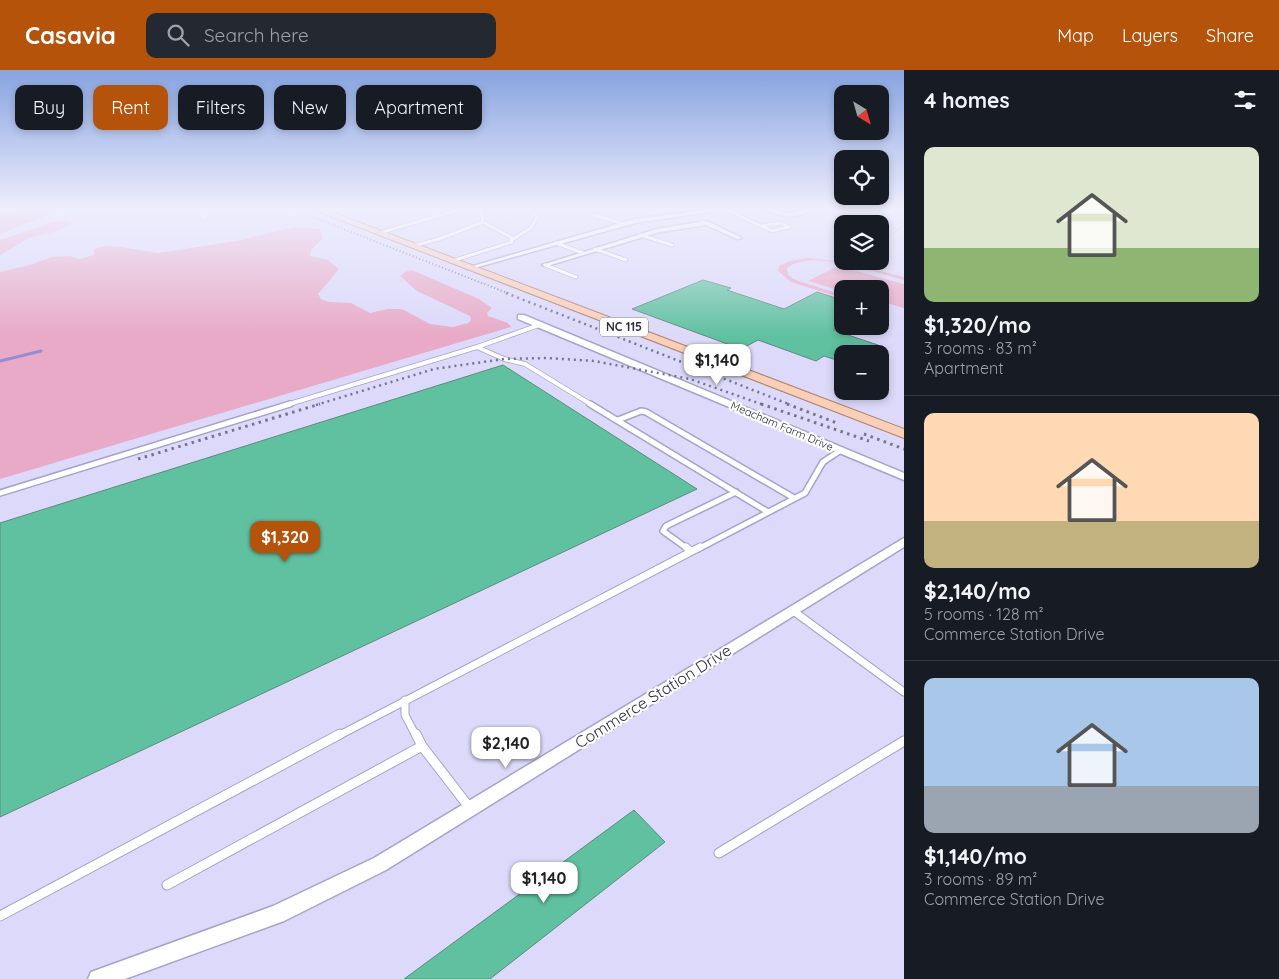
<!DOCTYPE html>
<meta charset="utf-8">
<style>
:root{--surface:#171b24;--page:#242831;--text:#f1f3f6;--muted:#9ea1a6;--line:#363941;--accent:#b45309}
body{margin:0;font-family:Quicksand,sans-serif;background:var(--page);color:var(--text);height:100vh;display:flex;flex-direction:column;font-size:19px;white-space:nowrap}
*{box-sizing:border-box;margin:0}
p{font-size:16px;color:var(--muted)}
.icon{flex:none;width:28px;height:28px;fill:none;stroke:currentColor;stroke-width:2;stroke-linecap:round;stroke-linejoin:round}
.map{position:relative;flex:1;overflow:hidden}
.side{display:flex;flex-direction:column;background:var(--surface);width:375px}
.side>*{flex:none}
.guide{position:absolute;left:15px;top:15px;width:475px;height:45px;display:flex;gap:10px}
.needle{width:32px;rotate:143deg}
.buttons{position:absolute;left:834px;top:15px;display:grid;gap:10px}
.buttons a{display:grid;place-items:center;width:55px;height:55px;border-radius:10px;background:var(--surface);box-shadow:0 2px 8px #0003;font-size:25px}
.price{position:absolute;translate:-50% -42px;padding:0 11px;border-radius:10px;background:#fff;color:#222;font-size:16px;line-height:32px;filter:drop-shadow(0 1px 2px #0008)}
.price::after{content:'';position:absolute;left:50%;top:30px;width:15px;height:11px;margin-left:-8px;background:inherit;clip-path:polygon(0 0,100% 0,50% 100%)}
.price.on{background:var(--accent);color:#fff}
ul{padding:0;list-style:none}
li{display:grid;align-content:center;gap:10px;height:265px;padding:0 20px}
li+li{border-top:1px solid var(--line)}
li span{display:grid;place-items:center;height:155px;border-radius:10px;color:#555}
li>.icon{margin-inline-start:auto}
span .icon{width:90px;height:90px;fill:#fffc;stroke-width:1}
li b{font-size:21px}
h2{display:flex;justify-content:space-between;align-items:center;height:60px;padding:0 20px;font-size:21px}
.tag{padding:0 18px;border-radius:10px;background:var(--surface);box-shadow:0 2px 8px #0003;font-size:18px;line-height:45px}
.tag.on{background:var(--accent);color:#fff}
header{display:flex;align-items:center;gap:30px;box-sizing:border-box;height:70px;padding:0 25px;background:var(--accent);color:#fff}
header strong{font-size:24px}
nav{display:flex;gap:28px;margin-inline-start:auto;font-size:18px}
.search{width:350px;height:45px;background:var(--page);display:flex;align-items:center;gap:12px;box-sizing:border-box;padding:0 18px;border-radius:10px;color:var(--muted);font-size:19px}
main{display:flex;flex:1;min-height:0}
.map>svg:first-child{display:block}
.green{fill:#e8aac7}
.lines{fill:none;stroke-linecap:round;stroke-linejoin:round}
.stream{stroke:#968cd3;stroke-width:3}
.building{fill:#60c1a1;stroke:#5d8b7b}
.lane-far4-casing{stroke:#a6a2ca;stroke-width:4.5}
.lane-far3-casing{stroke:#a6a2ca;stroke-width:5.5}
.lane-far2-casing{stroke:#a6a2ca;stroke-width:8}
.lane-far1-casing{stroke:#a6a2ca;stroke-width:9}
.lane-casing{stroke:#a6a2ca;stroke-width:11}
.street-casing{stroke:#a6a2ca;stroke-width:3}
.primary-casing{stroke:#b0826e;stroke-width:2}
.path{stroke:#7d7b93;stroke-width:1;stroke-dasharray:1 2;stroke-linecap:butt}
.lane-far4{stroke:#fff;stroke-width:3}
.lane-far3{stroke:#fff;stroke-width:4}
.lane-far2{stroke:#fff;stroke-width:5}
.lane-far1{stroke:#fff;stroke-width:7}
.lane{stroke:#fff;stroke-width:9}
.street{fill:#fff;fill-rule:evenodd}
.primary{fill:#facfb8;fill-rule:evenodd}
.rail-far2{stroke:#77748c;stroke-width:2;stroke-dasharray:1 2.5;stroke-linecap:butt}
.rail-far1{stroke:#77748c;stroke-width:2.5;stroke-dasharray:2 4;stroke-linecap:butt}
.rail{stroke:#77748c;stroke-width:3;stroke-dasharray:2.5 4.5;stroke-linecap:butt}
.labels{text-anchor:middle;stroke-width:4.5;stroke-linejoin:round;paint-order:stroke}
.far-street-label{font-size:11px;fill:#2f2d3d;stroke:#fefefe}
.shield{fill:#fefefe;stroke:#6d6c77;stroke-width:1}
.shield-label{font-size:12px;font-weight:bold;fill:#2f2d3d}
.near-street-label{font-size:16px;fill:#2f2d3d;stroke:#fefefe}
</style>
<header>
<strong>Casavia</strong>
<div class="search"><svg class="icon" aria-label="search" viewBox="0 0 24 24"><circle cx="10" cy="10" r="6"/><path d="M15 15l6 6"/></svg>Search here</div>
<nav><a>Map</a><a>Layers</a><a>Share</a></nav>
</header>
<main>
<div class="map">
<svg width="904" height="909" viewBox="0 0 904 909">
<rect width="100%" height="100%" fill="#dcd9fa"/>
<!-- green -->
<path class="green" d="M18,139H57L58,141L0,164V144Z
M59,150L71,151V154L58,161L31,167L0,185V170Z
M294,157L320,159L323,168L311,180L310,186L328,190L339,199L318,224L321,229L329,232L351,233L370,243L388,239H402L430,254L453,257L468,253L471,250L470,246L417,221L400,206L405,202L412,200L479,229L492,238L487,243L488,246L508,253L511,257L0,409V202L30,195L52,187L70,186L79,189L94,185V179L106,176L121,177L158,183L237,171Z
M807,188L845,192L904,207V210C877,203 811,178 787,198L788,204L793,209L842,225V228L791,212L778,201L779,196L789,191Z
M838,196L904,214V238L880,231V219H842V221L808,211Z"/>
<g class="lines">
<!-- stream -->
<path class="stream" d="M0,291L41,281"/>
</g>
<!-- building -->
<path class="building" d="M703,210L731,218L727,220L784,239L817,222L842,230V255L833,260L878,275L864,284H842V292L824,286L816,291L758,270L741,279L632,239Z
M503,295L697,419L0,747V453Z
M634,740L665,772L490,909H404Z"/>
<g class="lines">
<defs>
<path id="lane-far4" d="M477,139L481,140L483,152
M725,139L761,156
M593,145L624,154
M203,148L212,142L209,139
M781,153L789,157L772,161L761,156Z
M379,163L462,139
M640,165L672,175
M512,170L532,157L537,146L527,139
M556,173L583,183
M413,176L439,169L483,152L512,168V172L452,191
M595,179L626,190
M545,195L576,207"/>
<path id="lane-far3" d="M477,277L504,289L525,294L592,335
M286,335L477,277L539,255"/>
<path id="lane-far2" d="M590,334L768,442
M618,350L641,341L646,342L794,428
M0,423L290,334
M688,479L663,461L666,456L736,422
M698,479L805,423L823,392L841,380"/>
<path id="lane-far1" d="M686,477L691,481
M792,540L904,622
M405,630V645L416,666
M338,666L700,477"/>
<path id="lane" d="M416,664L422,676L469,737
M719,783L904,671
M167,815L422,676
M0,846L340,664"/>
<path id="street" d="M713,139H729L635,153L471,199L466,198L635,149Z
M765,139C774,139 781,142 790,143C798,143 802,139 809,139L810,141C797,149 778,147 765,139Z
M700,150L709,152L742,168L737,169L706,155L660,162L547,196L542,195L657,159L700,152Z
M518,245H524L904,403V410L518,249Z
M904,468V477L386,800L284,851L125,909H88L91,902L273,836L374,788Z"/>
<path id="primary" d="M312,139H324L904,359V368Z"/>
</defs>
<!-- lane-far4 casing -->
<use href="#lane-far4" class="lane-far4-casing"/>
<!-- lane-far3 casing -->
<use href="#lane-far3" class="lane-far3-casing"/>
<!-- lane-far2 casing -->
<use href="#lane-far2" class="lane-far2-casing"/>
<!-- lane-far1 casing -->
<use href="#lane-far1" class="lane-far1-casing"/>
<!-- lane casing -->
<use href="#lane" class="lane-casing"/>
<!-- street casing -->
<use href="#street" class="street-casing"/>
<!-- primary casing -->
<use href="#primary" class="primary-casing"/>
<!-- path -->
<path class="path" d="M880,173L904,155"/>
<!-- lane-far4 -->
<use href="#lane-far4" class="lane-far4"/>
<!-- lane-far3 -->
<use href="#lane-far3" class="lane-far3"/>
<!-- lane-far2 -->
<use href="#lane-far2" class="lane-far2"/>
<!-- lane-far1 -->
<use href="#lane-far1" class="lane-far1"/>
<!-- lane -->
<use href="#lane" class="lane"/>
<!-- street -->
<use href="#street" class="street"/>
<!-- primary -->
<use href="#primary" class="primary"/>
<!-- rail-far2 -->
<path class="rail-far2" d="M292,139L510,224"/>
<!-- rail-far1 -->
<path class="rail-far1" d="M506,223L791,335
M316,335L434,299L504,289L546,288L594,291L690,309L764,335"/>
<!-- rail -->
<path class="rail" d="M761,334L869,371
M787,334L837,353
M864,364L904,379
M138,389L320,334"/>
</g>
<!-- sky -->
<linearGradient id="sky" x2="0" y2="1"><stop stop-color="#87a4e0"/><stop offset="0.52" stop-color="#efeefd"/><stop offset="1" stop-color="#efeefd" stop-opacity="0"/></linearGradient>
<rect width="904" height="266" fill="url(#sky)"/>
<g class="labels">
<!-- far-street labels -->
<g class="far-street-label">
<text transform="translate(782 356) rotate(23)" y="4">Meacham Farm Drive</text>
</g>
<!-- shield labels -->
<rect class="shield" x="600" y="247.5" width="48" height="19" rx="4"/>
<g class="shield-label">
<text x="624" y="261">NC 115</text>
</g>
<!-- near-street labels -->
<g class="near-street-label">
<text transform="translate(653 626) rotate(-32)" y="6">Commerce Station Drive</text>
</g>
</g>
</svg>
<div class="buttons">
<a><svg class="needle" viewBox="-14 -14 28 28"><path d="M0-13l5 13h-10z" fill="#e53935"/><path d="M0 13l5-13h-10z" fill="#9ea1a6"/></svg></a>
<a><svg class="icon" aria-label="locate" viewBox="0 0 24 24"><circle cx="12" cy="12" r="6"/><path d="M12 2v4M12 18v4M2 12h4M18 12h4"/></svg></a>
<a><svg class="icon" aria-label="layers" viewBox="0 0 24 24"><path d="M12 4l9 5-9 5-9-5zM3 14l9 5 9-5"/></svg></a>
<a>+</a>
<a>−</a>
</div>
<b class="price" style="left:717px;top:316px">$1,140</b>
<b class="price on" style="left:285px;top:493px">$1,320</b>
<b class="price" style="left:506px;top:699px">$2,140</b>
<b class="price" style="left:544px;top:834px">$1,140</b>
<div class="guide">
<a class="tag">Buy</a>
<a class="tag on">Rent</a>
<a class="tag">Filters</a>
<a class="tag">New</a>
<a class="tag">Apartment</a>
</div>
</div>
<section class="side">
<h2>4 homes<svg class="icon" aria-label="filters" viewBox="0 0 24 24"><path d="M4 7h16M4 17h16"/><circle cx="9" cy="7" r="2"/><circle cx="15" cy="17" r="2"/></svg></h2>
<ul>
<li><span style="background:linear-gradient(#dfe7d0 65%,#8fb573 0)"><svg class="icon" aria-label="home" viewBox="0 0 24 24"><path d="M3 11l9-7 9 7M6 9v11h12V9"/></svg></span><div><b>$1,320/mo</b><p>3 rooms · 83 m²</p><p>Apartment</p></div></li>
<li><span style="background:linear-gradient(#ffd9b3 70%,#c2b280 0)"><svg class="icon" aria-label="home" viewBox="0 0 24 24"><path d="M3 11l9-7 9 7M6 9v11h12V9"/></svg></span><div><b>$2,140/mo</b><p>5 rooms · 128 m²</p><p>Commerce Station Drive</p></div></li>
<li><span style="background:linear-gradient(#a9c7e8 70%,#9aa5b1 0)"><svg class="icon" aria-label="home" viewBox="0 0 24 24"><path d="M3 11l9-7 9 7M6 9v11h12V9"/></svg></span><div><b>$1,140/mo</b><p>3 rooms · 89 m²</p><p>Commerce Station Drive</p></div></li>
</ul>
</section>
</main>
